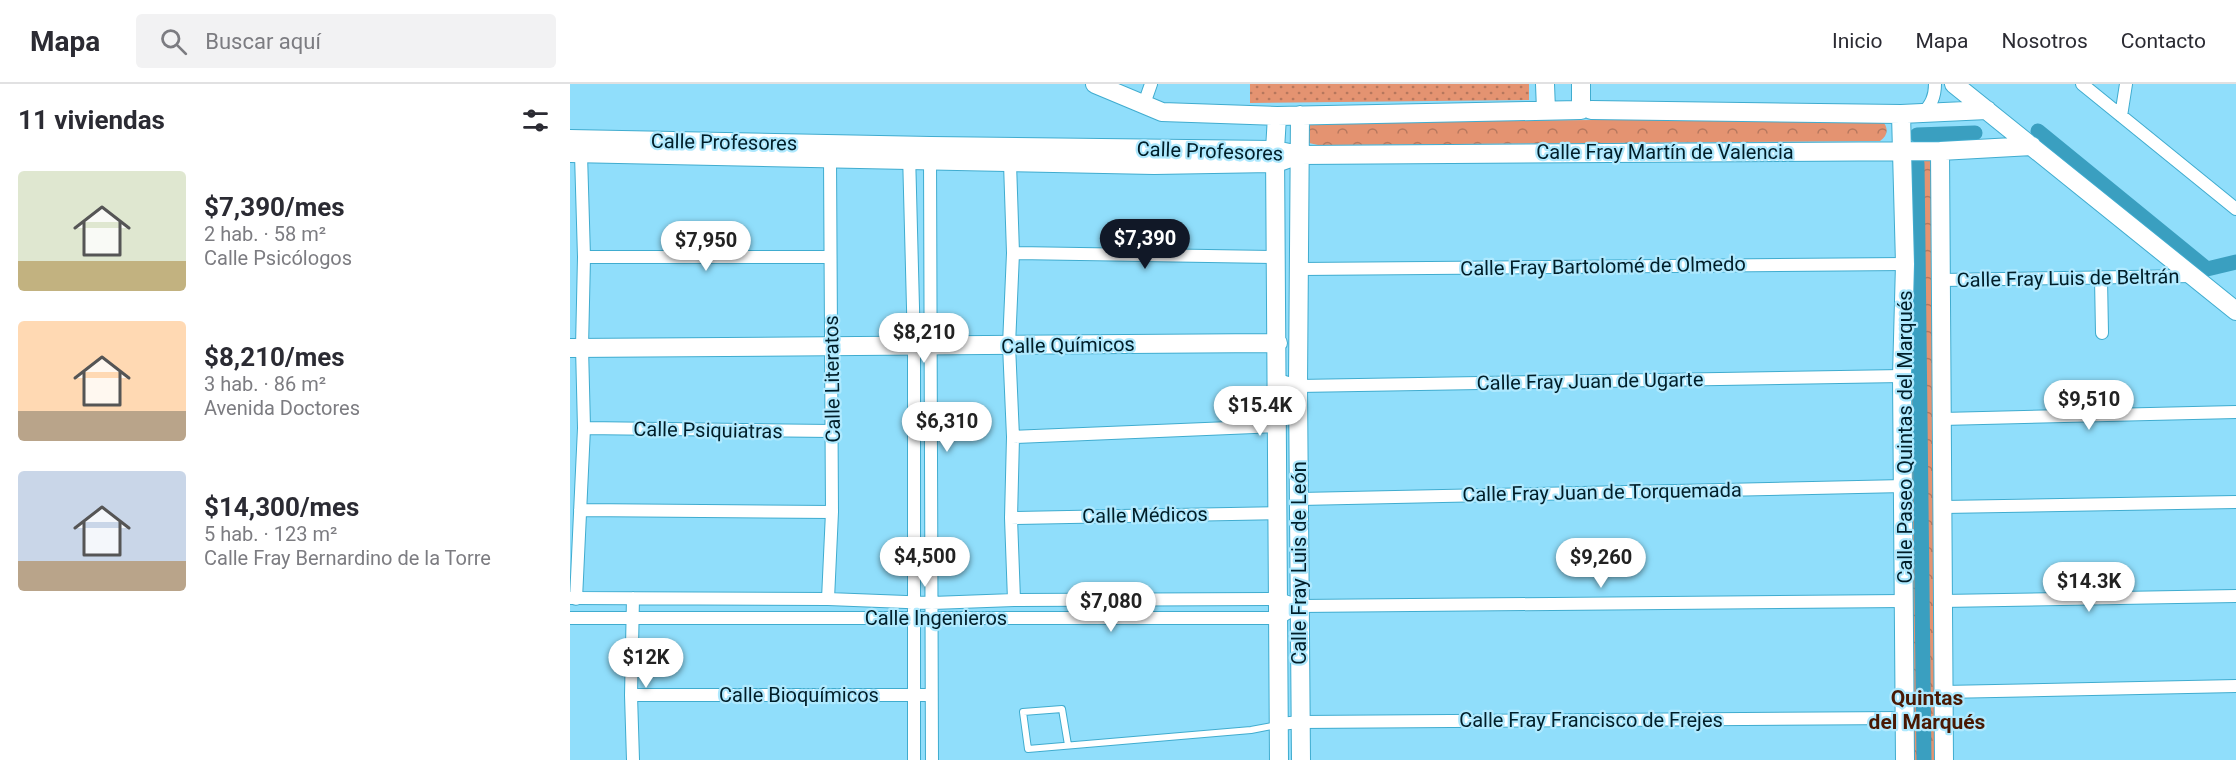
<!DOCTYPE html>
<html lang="es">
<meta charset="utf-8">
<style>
:root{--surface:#fff;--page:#f2f2f3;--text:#2b2b33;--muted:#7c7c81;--line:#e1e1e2;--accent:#111827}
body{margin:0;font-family:Roboto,sans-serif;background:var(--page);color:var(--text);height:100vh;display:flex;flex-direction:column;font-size:22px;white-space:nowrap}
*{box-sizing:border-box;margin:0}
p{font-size:20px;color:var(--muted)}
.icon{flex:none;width:33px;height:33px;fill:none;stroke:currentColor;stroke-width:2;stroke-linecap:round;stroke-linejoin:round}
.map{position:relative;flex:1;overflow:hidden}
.side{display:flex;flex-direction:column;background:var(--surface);width:570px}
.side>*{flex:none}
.price{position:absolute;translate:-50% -51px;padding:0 14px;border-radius:21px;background:#fff;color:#222;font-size:20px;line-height:39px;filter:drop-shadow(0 2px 3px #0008)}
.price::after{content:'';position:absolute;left:50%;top:36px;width:18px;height:14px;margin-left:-9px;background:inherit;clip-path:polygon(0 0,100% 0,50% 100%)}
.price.selected{background:var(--accent);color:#fff}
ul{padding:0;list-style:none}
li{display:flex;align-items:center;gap:18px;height:150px;padding:0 18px}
li span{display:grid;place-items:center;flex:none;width:168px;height:120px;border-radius:6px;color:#555}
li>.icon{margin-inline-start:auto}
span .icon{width:72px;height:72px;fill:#fffc;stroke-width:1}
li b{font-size:26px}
h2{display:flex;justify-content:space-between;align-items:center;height:72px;padding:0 18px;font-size:26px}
header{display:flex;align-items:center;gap:36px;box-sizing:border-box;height:84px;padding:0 30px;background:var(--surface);border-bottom:2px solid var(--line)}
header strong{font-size:28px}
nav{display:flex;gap:33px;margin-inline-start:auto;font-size:21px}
.search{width:420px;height:54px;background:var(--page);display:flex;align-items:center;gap:15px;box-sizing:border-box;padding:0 21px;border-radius:6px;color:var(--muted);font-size:22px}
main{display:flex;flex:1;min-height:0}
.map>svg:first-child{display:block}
.grass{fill:url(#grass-dots)}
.park{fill:url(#park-crowns)}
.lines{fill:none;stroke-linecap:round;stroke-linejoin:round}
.canal{stroke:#3a9fc0;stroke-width:15}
.lane-casing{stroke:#40accf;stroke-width:8}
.street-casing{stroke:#40accf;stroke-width:14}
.secondary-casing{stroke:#40accf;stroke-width:20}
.lane{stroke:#fff;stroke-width:6}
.street{stroke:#fff;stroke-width:12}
.secondary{stroke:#fff;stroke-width:18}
.labels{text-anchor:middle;stroke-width:4.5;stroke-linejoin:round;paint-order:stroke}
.street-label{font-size:20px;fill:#001e29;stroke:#afe9fe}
.neighbourhood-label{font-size:21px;font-weight:bold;fill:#491903;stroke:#afe9fe}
</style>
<header>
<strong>Mapa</strong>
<div class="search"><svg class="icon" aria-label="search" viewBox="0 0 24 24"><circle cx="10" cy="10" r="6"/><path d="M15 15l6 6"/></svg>Buscar aquí</div>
<nav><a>Inicio</a><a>Mapa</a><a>Nosotros</a><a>Contacto</a></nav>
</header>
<main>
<section class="side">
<h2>11 viviendas<svg class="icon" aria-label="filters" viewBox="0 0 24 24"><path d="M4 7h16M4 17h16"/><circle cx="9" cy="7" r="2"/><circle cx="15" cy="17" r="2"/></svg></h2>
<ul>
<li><span style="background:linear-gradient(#dfe7d0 75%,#c2b280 0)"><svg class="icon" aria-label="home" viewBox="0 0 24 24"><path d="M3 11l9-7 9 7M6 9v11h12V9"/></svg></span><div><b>$7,390/mes</b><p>2 hab. · 58 m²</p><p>Calle Psicólogos</p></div></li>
<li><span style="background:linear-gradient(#ffd9b3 75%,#b9a48a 0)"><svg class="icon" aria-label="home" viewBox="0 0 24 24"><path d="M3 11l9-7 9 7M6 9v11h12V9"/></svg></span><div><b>$8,210/mes</b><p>3 hab. · 86 m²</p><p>Avenida Doctores</p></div></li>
<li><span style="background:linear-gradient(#c9d6e8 75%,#b9a48a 0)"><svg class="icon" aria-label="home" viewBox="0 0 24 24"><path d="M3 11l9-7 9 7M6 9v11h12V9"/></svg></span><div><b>$14,300/mes</b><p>5 hab. · 123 m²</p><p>Calle Fray Bernardino de la Torre</p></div></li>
</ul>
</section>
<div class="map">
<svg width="1666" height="676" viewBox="0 0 1666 676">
<defs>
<pattern id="grass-dots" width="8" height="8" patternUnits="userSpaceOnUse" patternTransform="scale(1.5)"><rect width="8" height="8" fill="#e49371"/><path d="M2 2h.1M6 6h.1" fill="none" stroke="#b6775d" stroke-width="1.8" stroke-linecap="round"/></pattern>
<pattern id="park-crowns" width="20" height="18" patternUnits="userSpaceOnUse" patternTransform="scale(1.5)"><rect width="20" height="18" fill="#e49371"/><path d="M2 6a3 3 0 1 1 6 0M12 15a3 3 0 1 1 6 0" fill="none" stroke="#b6775d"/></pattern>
</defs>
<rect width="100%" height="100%" fill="#90defb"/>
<!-- grass -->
<path class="grass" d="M680,0H959V16L680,19Z"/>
<!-- park -->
<path class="park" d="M1309,34C1318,41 1320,50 1310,57L748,61L739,59L735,47L740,41L747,38Z
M1340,71H1356L1362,80L1366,676H1342Z"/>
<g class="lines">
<!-- canal -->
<path class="canal" d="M1468,47L1637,185L1666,178
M1347,51L1405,49
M1347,79L1354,676"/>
<defs>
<path id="lane" d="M498,661L492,625L453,628L458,665L681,646L707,641"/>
<path id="street" d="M1512,0L1666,125
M574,20L581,0
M1352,30C1361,21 1365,13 1365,0
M1551,32L1556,0
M339,69L344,262V676
M360,71L362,676
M440,79L443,169L439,261L443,353L441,434L444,516
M443,169L707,173
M14,173H259
M730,185L1335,180
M1531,194L1532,249
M1372,196L1623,192
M708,296L728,302L1332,292
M1372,335L1666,328
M14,344L262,347
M443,353L708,342
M730,415L1334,402
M1373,423L1666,418
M10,426L262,428
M441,434L709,429
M0,514L258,515L362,519L444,516L709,515L729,522L1334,517
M6,515L14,344L12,263L14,173L11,70
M258,515L262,428L260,74
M1372,517L1666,512
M0,534H709L729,522
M1373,608L1666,602
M61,611H361
M710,640L730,638L1333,634
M63,676L61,611L63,514"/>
<path id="secondary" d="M525,0L592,28L707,32L1011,26V0
M975,0L976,26
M1384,0L1666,227
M1021,26L1331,30L1417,26
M1331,30L1335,180L1332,292L1335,676
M730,31L728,302L731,676
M707,32L705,66L709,676
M0,55L361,62L705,66L729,71L1370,67L1462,62
M1370,67L1374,676
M0,69L584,81L706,79L729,71
M0,264L708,259"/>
</defs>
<!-- lane casing -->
<use href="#lane" class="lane-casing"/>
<!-- street casing -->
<use href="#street" class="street-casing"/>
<!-- secondary casing -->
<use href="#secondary" class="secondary-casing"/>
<!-- lane -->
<use href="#lane" class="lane"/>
<!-- street -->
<use href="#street" class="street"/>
<!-- secondary -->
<use href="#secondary" class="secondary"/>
</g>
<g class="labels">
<!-- street labels -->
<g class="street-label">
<text transform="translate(154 58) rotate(1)" y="7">Calle Profesores</text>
<text transform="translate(640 67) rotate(2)" y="7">Calle Profesores</text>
<text x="1095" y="75">Calle Fray Martín de Valencia</text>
<text transform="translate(1033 182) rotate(-1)" y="7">Calle Fray Bartolomé de Olmedo</text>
<text transform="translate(1498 194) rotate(-1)" y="7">Calle Fray Luis de Beltrán</text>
<text transform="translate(498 261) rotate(-1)" y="7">Calle Químicos</text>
<text transform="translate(262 295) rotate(-91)" y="7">Calle Literatos</text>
<text transform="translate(1020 297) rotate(-1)" y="7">Calle Fray Juan de Ugarte</text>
<text transform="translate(138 346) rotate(1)" y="7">Calle Psiquiatras</text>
<text transform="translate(1335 353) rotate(-90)" y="7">Calle Paseo Quintas del Marqués</text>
<text transform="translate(1032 408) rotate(-1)" y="7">Calle Fray Juan de Torquemada</text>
<text transform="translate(575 431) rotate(-1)" y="7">Calle Médicos</text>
<text transform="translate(729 479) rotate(-90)" y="7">Calle Fray Luis de León</text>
<text x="366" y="541">Calle Ingenieros</text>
<text x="229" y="618">Calle Bioquímicos</text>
<text x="1021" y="643">Calle Fray Francisco de Frejes</text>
</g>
<!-- neighbourhood labels -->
<g class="neighbourhood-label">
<text x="1357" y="621">Quintas<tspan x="1357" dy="24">del Marqués</tspan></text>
</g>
</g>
</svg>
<b class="price selected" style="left:575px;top:186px">$7,390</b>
<b class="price" style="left:136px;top:188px">$7,950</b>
<b class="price" style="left:354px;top:280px">$8,210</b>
<b class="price" style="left:1519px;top:347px">$9,510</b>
<b class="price" style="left:690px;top:353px">$15.4K</b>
<b class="price" style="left:377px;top:369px">$6,310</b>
<b class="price" style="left:355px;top:504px">$4,500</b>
<b class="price" style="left:1031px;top:505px">$9,260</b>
<b class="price" style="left:1519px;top:529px">$14.3K</b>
<b class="price" style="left:541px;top:549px">$7,080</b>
<b class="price" style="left:76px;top:605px">$12K</b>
</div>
</main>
